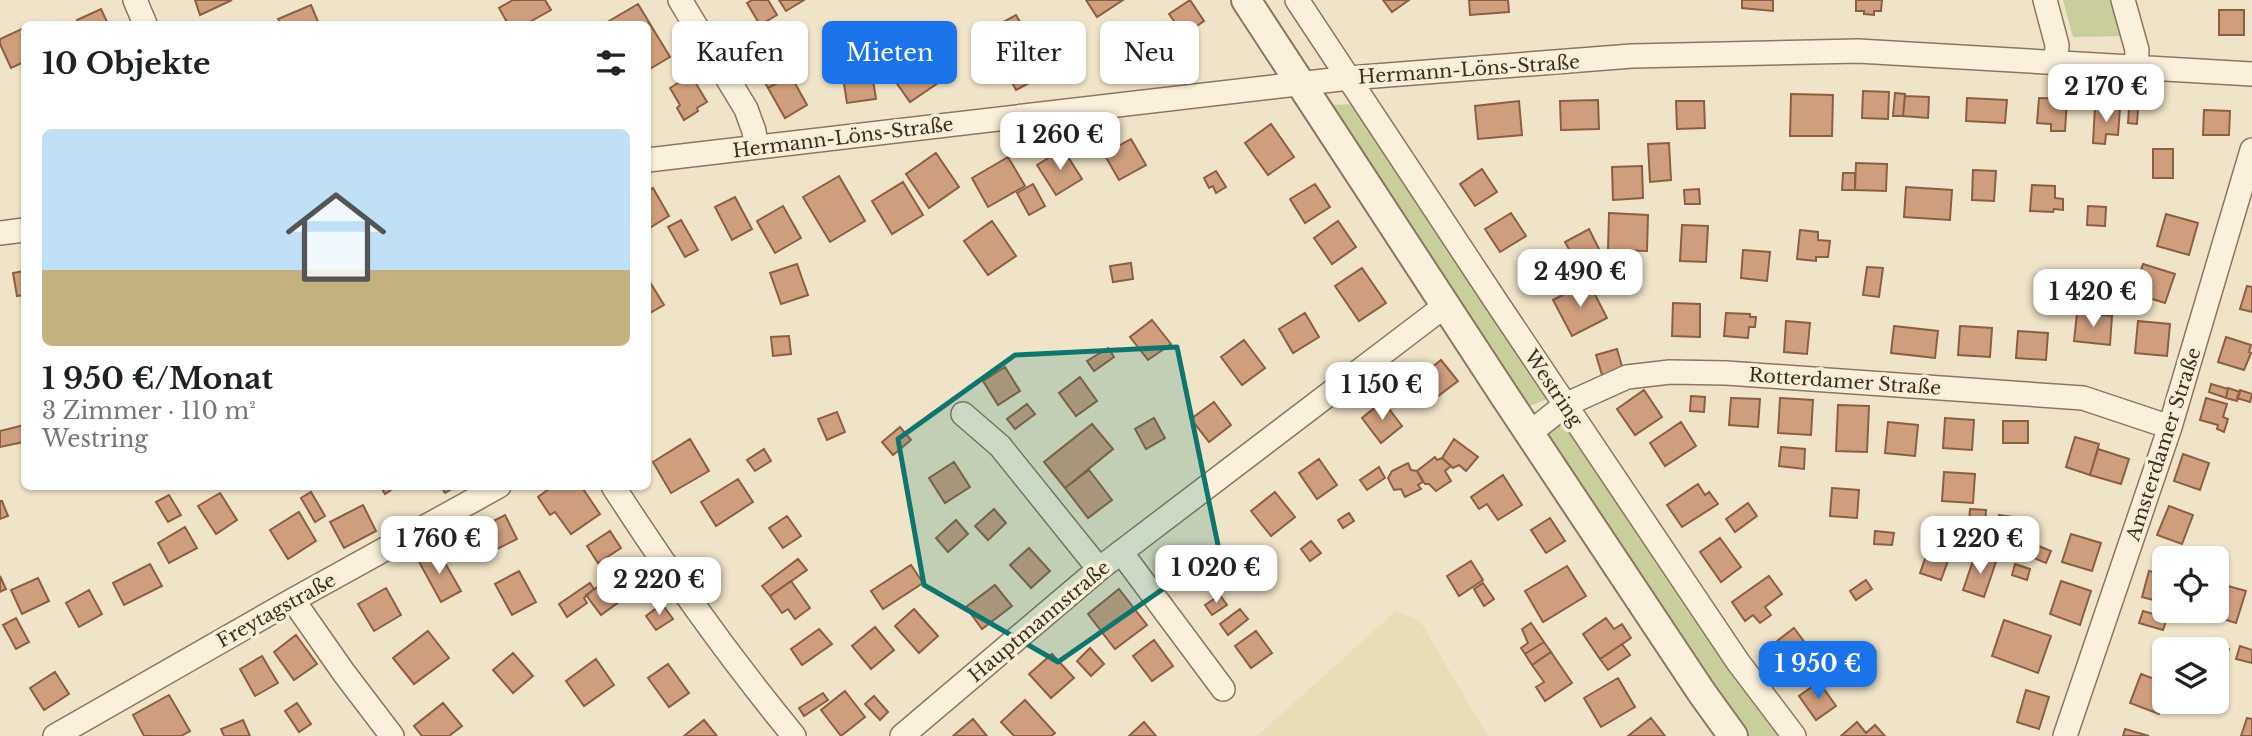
<!DOCTYPE html>
<html lang="de">
<meta charset="utf-8">
<style>
:root{--surface:#fff;--page:#f6f6f6;--text:#202124;--muted:#757577;--accent:#1a73e8}
body{margin:0;font-family:"Libre Baskerville",serif;background:var(--page);color:var(--text);height:100vh;display:flex;flex-direction:column;font-size:26px;white-space:nowrap}
*{box-sizing:border-box;margin:0}
p{font-size:23px;color:var(--muted)}
.icon{flex:none;width:38px;height:38px;fill:none;stroke:currentColor;stroke-width:2;stroke-linecap:round;stroke-linejoin:round}
.map{position:relative;flex:1;overflow:hidden}
.details{position:absolute;left:21px;top:21px;width:630px;height:469px;display:flex;flex-direction:column;background:var(--surface);border-radius:10px;box-shadow:0 2px 5px #0004}
.details>*{flex:none}
.banner{position:absolute;left:672px;top:21px;width:665px;height:63px;display:flex;gap:14px}
.fabs{position:absolute;left:2152px;top:546px;display:grid;gap:14px}
.fabs a{display:grid;place-items:center;width:77px;height:77px;border-radius:10px;background:var(--surface);box-shadow:0 2px 5px #0004;font-size:35px}
.price{position:absolute;translate:-50% -60px;padding:0 16px;border-radius:14px;background:#fff;color:#222;font-size:23px;line-height:46px;filter:drop-shadow(0 2px 4px #0008)}
.price::after{content:'';position:absolute;left:50%;top:42px;width:21px;height:16px;margin-left:-10px;background:inherit;clip-path:polygon(0 0,100% 0,50% 100%)}
.price.on{background:var(--accent);color:#fff}
ul{padding:0;list-style:none}
li{display:grid;align-content:center;gap:14px;height:371px;padding:0 21px}
li span{display:grid;place-items:center;height:217px;border-radius:10px;color:#555}
li>.icon{margin-inline-start:auto}
span .icon{width:126px;height:126px;fill:#fffc;stroke-width:1}
li b{font-size:30px}
h2{display:flex;justify-content:space-between;align-items:center;height:84px;padding:0 21px;font-size:30px}
.pill{padding:0 24px;border-radius:10px;background:var(--surface);box-shadow:0 2px 5px #0004;font-size:24px;line-height:63px}
.pill.on{background:var(--accent);color:#fff}
.map>svg:first-child{display:block}
.farmland{fill:#e6deb5}
.green{fill:#c9cf9b}
.building{fill:#cf9f7d;stroke:#8d5f41;stroke-width:2}
.lines{fill:none;stroke-linecap:round;stroke-linejoin:round}
.minor-casing{stroke:#8d765c;stroke-width:26}
.tertiary-casing{stroke:#8d765c;stroke-width:32}
.minor{stroke:#faf1dc;stroke-width:23}
.tertiary{stroke:#faf1dc;stroke-width:28}
.marked{fill:#0f766e;fill-opacity:0.2;stroke:#0f766e;stroke-width:5;stroke-linejoin:round}
.labels{text-anchor:middle;stroke-width:7;stroke-linejoin:round;paint-order:stroke}
.street-label{font-size:19px;fill:#3d2e20;stroke:#f7eed8}
</style>
<div class="map">
<svg width="2252" height="736" viewBox="0 0 2252 736">
<rect width="100%" height="100%" fill="#f0e4c8"/>
<!-- farmland -->
<path class="farmland" d="M1396,611L1420,621L1488,736H1257Z"/>
<!-- green -->
<path class="green" d="M2063,0H2117L2127,36L2073,37Z
M1353,104L1552,397L1525,408L1328,105Z
M1564,419L1732,675L1778,736H1744L1542,433Z"/>
<!-- building -->
<path class="building" d="M195,0H232L200,15Z
M513,0H545L551,10L526,24H508L499,8Z
M752,0H768L777,15L760,25L747,3Z
M779,0H804L786,11Z
M1086,0H1123L1097,17Z
M1190,0L1204,21L1184,35L1169,14Z
M1383,0H1409L1392,12Z
M1469,0H1508L1509,12L1470,15Z
M1742,0H1773V11L1742,8Z
M1856,0H1882L1881,11H1874V15L1864,14V11H1856Z
M638,4L670,57L648,70V24H604Z
M311,5L319,24H281L278,19Z
M101,9L108,24H79L77,20Z
M2219,10H2244V35H2219Z
M1016,15L1033,45L1013,57L996,26Z
M905,22L911,36L880,51L873,37Z
M24,28V62L11,68L0,44V39Z
M849,29L859,34L852,48L842,42Z
M775,49L784,63L761,76L753,61Z
M1031,51L1044,75L1016,90L1003,66Z
M916,52L938,83L910,102L888,71Z
M784,63L791,76L768,88L761,76Z
M871,67L876,99L847,103L842,71Z
M691,75L707,102L697,108L698,111L684,120L677,108L680,105L670,88Z
M791,76L807,105L785,118L768,88Z
M1863,91L1889,92L1888,119L1862,118Z
M1895,93L1905,94L1903,116H1893Z
M1791,94L1833,95L1832,136H1790Z
M1905,96L1929,97L1928,118L1903,116Z
M1967,98L2007,100L2005,123L1966,121Z
M2039,98L2067,99L2065,131H2051V124L2037,123Z
M1598,100L1599,129L1561,130L1560,101Z
M1519,101L1522,135L1478,139L1475,106Z
M1676,101H1704L1705,128L1677,129Z
M2095,107L2120,108L2118,135L2106,134L2105,144L2093,143Z
M2129,109H2138L2137,124L2128,123Z
M2204,110L2230,111L2229,135H2203Z
M1271,124L1294,157L1268,175L1245,143Z
M1131,139L1146,165L1119,180L1104,154Z
M1669,143L1671,180L1650,182L1648,144Z
M1063,149L1082,179L1056,195L1037,165Z
M2153,149H2173V178H2153Z
M936,153L959,187L929,208L906,174Z
M1008,157L1025,186L988,207L972,178Z
M1856,163L1887,164L1886,191L1855,190Z
M1642,166L1643,198L1613,200L1612,167Z
M1482,169L1497,192L1475,206L1460,184Z
M1973,170L1996,171L1994,201L1972,200Z
M1216,171L1226,187L1216,193L1213,186L1209,188L1204,178Z
M1843,173H1855V190H1842Z
M839,176L865,221L830,242L803,197Z
M903,182L923,215L892,234L872,201Z
M1033,184L1045,206L1029,215L1017,193Z
M1315,184L1330,207L1305,223L1290,199Z
M2032,185L2055,186V198L2063,199V210L2054,209L2053,212L2030,211Z
M1906,187L1952,190L1950,220L1904,217Z
M653,188L669,216L648,229V191Z
M1699,189L1700,204H1685L1684,190Z
M735,197L752,229L732,240L715,207Z
M783,206L801,238L775,253L757,221Z
M2088,206L2106,207L2105,226L2087,225Z
M1511,213L1526,236L1500,252L1485,229Z
M1609,213L1648,215L1647,251L1608,250Z
M2166,214L2198,223L2189,255L2157,246Z
M681,220L698,250L685,257L668,227Z
M992,221L1016,256L988,275L964,241Z
M1338,221L1356,247L1332,264L1314,238Z
M1682,225L1708,226L1706,262L1680,261Z
M1589,229L1601,253L1578,265L1565,242Z
M1800,230L1818,232V240L1830,241L1828,257H1816V261L1797,259Z
M1743,250L1770,252L1767,281L1741,278Z
M1131,263L1133,279L1113,282L1110,266Z
M797,264L808,295L781,304L770,273Z
M2143,264L2175,274L2165,303L2133,293Z
M1867,267L1883,268L1879,297L1863,295Z
M1362,268L1386,303L1359,321L1335,286Z
M24,271V295L17,296L13,273Z
M648,279L664,305L648,314Z
M1588,281L1607,318L1572,336L1553,300Z
M2247,286L2252,287V312L2240,309Z
M1673,303L1700,304V337L1672,336Z
M1305,313L1319,337L1293,353L1279,329Z
M1726,313L1750,314V317H1756L1755,327H1749L1748,338L1724,336Z
M2077,313L2112,316L2110,345L2074,341Z
M1152,320L1171,344L1148,360L1130,337Z
M1786,321L1810,323L1807,354L1784,352Z
M2138,321L2170,324L2167,356L2135,353Z
M1894,326L1938,331L1935,358L1891,353Z
M1960,326L1992,328L1990,357L1958,355Z
M2018,331L2048,333L2046,360L2016,358Z
M789,336L791,354L773,356L771,337Z
M2226,337L2251,345L2249,352L2251,353L2244,370L2218,362Z
M1244,340L1265,368L1242,385L1221,357Z
M1108,348L1114,357L1094,371L1087,361Z
M1617,349L1623,370L1602,375L1596,355Z
M1441,360L1458,381L1437,397L1420,377Z
M1005,367L1020,391L998,405L983,381Z
M1080,377L1097,401L1076,416L1059,393Z
M2211,384L2228,389L2226,398L2209,392Z
M2228,388L2240,392L2237,401L2226,398Z
M1644,390L1662,417L1635,435L1617,409Z
M2240,390L2252,394L2250,402L2237,398Z
M1691,396L1705,397L1704,412L1690,411Z
M1731,398L1760,399L1758,427L1729,425Z
M1780,398L1813,400L1811,435L1778,433Z
M2206,398L2227,404L2223,417L2228,419L2224,432L2217,429L2218,425L2200,420Z
M1383,401L1402,426L1381,443L1362,418Z
M1214,402L1231,425L1209,442L1191,419Z
M1027,404L1035,414L1015,429L1007,419Z
M1838,405L1869,406L1867,452L1836,451Z
M837,412L845,432L827,440L818,419Z
M1154,418L1165,438L1146,449L1135,429Z
M1945,418L1974,420L1972,450L1943,448Z
M2003,421H2028V443H2003Z
M1681,422L1696,446L1665,466L1650,443Z
M1888,422L1918,425L1915,456L1885,453Z
M1092,424L1113,449L1065,488L1044,462Z
M24,425V442L0,447V431Z
M900,427L911,440L893,455L882,442Z
M2075,437L2099,444L2090,475L2066,467Z
M690,439L709,471L671,493L653,462Z
M1454,439L1478,457L1466,471L1459,465L1453,468L1442,458Z
M1781,447L1805,449L1804,469L1779,466Z
M764,449L771,461L755,471L747,460Z
M2098,449L2129,459L2121,484L2090,475Z
M2183,454L2209,463L2200,490L2174,481Z
M1435,457L1437,460L1442,458L1451,466L1445,471L1451,481L1436,491L1429,484H1425L1417,471Z
M1319,459L1337,485L1317,499L1299,473Z
M954,462L970,487L945,503L929,478Z
M1408,463L1411,470L1417,471L1423,482L1418,485L1421,489L1405,497L1401,489L1394,490L1388,478L1392,471Z
M1379,467L1385,478L1367,490L1360,480Z
M1089,470L1112,500L1088,518L1065,488Z
M1944,472L1975,474L1973,503L1942,501Z
M1503,475L1522,505L1498,520L1487,504L1479,509L1471,497Z
M738,479L753,502L716,526L701,502Z
M1698,484L1705,495L1709,492L1718,504L1682,527L1667,505Z
M380,486H397L385,494Z
M441,486H457L445,493Z
M553,486H581L600,514L571,534L555,512L550,515L538,497Z
M1832,488L1859,490L1857,518L1830,516Z
M311,492L325,516L315,522L301,498Z
M1275,492L1295,517L1271,536L1251,511Z
M220,493L237,520L216,534L198,506Z
M169,495L181,515L168,522L156,502Z
M0,501H2L8,516L0,519Z
M1748,503L1757,516L1735,532L1726,519Z
M363,505L376,531L344,548L330,522Z
M2169,506L2193,515L2182,544L2157,535Z
M994,509L1006,523L988,540L975,526Z
M1970,509L1986,510L1984,539L1968,537Z
M299,512L316,541L288,559L270,530Z
M1349,513L1354,521L1343,528L1338,520Z
M505,515L517,539L489,553L476,530Z
M1999,515L2021,518L2016,542L1995,539Z
M787,516L801,536L783,548L769,528Z
M1550,518L1565,541L1546,553L1531,530Z
M956,520L968,534L948,552L936,538Z
M185,527L197,548L169,563L158,543Z
M610,531L621,548L598,563L587,546Z
M1875,531L1894,533L1892,545L1874,544Z
M2071,534L2101,543L2092,571L2062,562Z
M1720,538L1741,567L1721,582L1700,552Z
M1311,541L1321,553L1310,561L1301,549Z
M2034,544L2051,551L2046,563L2029,556Z
M1246,547L1266,572L1246,589L1225,564Z
M1029,548L1050,571L1031,588L1010,565Z
M437,549L461,591L441,602L418,560Z
M1928,550L1949,558L1941,580L1920,573Z
M1975,555L1996,562L1984,597L1963,590Z
M798,559L807,570L770,596L762,586Z
M1471,561L1483,580L1459,596L1447,576Z
M150,564L162,586L124,605L113,583Z
M2015,564L2030,569L2027,580L2012,575Z
M911,565L923,583L883,609L871,591Z
M1567,566L1586,596L1543,622L1525,591Z
M519,571L536,602L512,615L495,584Z
M2149,571L2165,575V603L2142,597Z
M0,576L6,589L0,592Z
M1769,576L1782,594L1765,607L1771,615L1760,623L1753,615L1745,621L1732,602Z
M38,578L49,601L22,614L11,590Z
M609,579L613,585L618,581L624,590L619,593L623,599L601,615L586,595Z
M1866,580L1872,589L1856,600L1850,591Z
M791,581L810,608L795,619L788,609L782,613L770,596Z
M2061,581L2091,591L2080,625L2050,614Z
M590,583L594,589L584,598L587,603L567,617L559,604Z
M1483,583L1494,599L1484,606L1474,589Z
M2217,583L2246,591L2236,623L2203,613L2204,611H2217Z
M995,585L1012,606L982,629L966,607Z
M386,588L401,615L374,631L358,604Z
M1119,589L1147,625L1115,649L1088,614Z
M89,590L102,614L79,627L66,603Z
M1220,595L1227,605L1212,615L1205,605Z
M662,604L673,619L656,630L646,616Z
M914,609L938,636L919,653L895,626Z
M1240,609L1248,619L1228,635L1220,624Z
M2143,611L2167,618L2163,630L2139,623Z
M16,618L29,642L16,649L3,625Z
M1606,618L1614,629L1622,624L1631,638L1600,659L1583,634Z
M2004,620L2051,636L2038,673L1992,656Z
M1531,623L1544,642L1525,654L1521,648L1528,643L1522,629Z
M875,627L894,650L871,669L852,646Z
M1794,628L1812,652L1789,669L1784,662L1776,668L1764,651Z
M819,629L832,644L802,665L791,649Z
M428,631L449,658L414,684L393,658Z
M1256,631L1272,653L1251,668L1235,646Z
M296,635L317,664L294,680L274,652Z
M2201,639L2229,649L2217,680V649H2197Z
M1154,640L1173,666L1152,681L1133,656Z
M1544,642L1551,652L1532,665L1525,654Z
M1622,644L1630,655L1608,670L1600,659Z
M2240,646L2252,650V663L2236,659Z
M1090,648L1104,664L1091,676L1077,661Z
M1551,652L1572,683L1545,701L1536,687L1544,682L1532,665Z
M513,653L533,676L513,693L493,670Z
M1052,654L1074,678L1051,698L1029,674Z
M262,656L278,683L255,696L240,669Z
M596,659L614,685L584,706L566,681Z
M668,664L689,693L669,707L648,678Z
M55,672L69,694L44,710L30,688Z
M2141,674L2165,683V698L2159,714L2130,703Z
M1618,678L1635,707L1601,727L1584,698Z
M1819,682L1836,706L1816,720L1799,696Z
M2026,690L2049,697L2039,729L2017,722Z
M845,691L865,717L841,736L821,710Z
M823,693L828,700L804,716L799,708Z
M169,695L190,731L181,736H144L133,715Z
M874,696L888,712L880,720L865,704Z
M1025,700L1055,733L1051,736H1014L1001,722Z
M297,703L311,724L299,732L285,711Z
M443,703L462,726L449,736H422L414,726Z
M1651,718L1665,736H1628Z
M2247,718L2252,719V736H2241Z
M973,719L987,736H953Z
M243,720L250,736H224L221,729Z
M704,720L717,736H684Z
M1144,722L1156,736H1129Z
M1857,722L1866,733L1875,725L1885,736H1841Z
M2125,729L2149,736H2123Z"/>
<g class="lines">
<defs>
<path id="minor" d="M135,0L145,24
M680,0L746,109L754,131L756,147
M1297,0L1495,300L1738,662L1794,736
M2045,0L2057,45L2056,62
M2123,0L2137,50L2136,67
M648,160L1349,78L1632,56L1858,51L2252,74
M0,233L24,230
M963,414L1000,446L1099,569
M1530,433L1565,405L1627,377L1670,372L1726,373L2083,398L2170,427
M613,486C669,573 729,657 794,736
M1121,552L1223,689
M293,600L344,673L392,736
M55,736L293,600L499,486
M902,736L1099,569L1446,305
M2065,736L2170,427L2252,150"/>
<path id="tertiary" d="M1246,0L1504,395L1702,693L1733,736"/>
</defs>
<!-- minor casing -->
<use href="#minor" class="minor-casing"/>
<!-- tertiary casing -->
<use href="#tertiary" class="tertiary-casing"/>
<!-- minor -->
<use href="#minor" class="minor"/>
<!-- tertiary -->
<use href="#tertiary" class="tertiary"/>
</g>
<!-- marked area -->
<path class="marked" d="M1177,347L1219,550L1058,662L924,585L898,439L1015,355Z"/>
<g class="labels">
<!-- street labels -->
<g class="street-label">
<text transform="translate(1469 69) rotate(-4)" y="7">Hermann-Löns-Straße</text>
<text transform="translate(843 137) rotate(-7)" y="7">Hermann-Löns-Straße</text>
<text transform="translate(1845 381) rotate(4)" y="7">Rotterdamer Straße</text>
<text transform="translate(1554 388) rotate(56)" y="7">Westring</text>
<text transform="translate(2163 444) rotate(-72)" y="7">Amsterdamer Straße</text>
<text transform="translate(276 610) rotate(-29)" y="7">Freytagstraße</text>
<text transform="translate(1039 621) rotate(-40)" y="7">Hauptmannstraße</text>
</g>
</g>
</svg>
<div class="fabs">
<a><svg class="icon" aria-label="locate" viewBox="0 0 24 24"><circle cx="12" cy="12" r="6"/><path d="M12 2v4M12 18v4M2 12h4M18 12h4"/></svg></a>
<a><svg class="icon" aria-label="layers" viewBox="0 0 24 24"><path d="M12 4l9 5-9 5-9-5zM3 14l9 5 9-5"/></svg></a>
</div>
<b class="price" style="left:2106px;top:124px">2 170 €</b>
<b class="price" style="left:1060px;top:172px">1 260 €</b>
<b class="price" style="left:1580px;top:309px">2 490 €</b>
<b class="price" style="left:2093px;top:329px">1 420 €</b>
<b class="price" style="left:1382px;top:422px">1 150 €</b>
<b class="price" style="left:439px;top:576px">1 760 €</b>
<b class="price" style="left:1980px;top:576px">1 220 €</b>
<b class="price" style="left:1216px;top:605px">1 020 €</b>
<b class="price" style="left:659px;top:617px">2 220 €</b>
<b class="price on" style="left:1818px;top:701px">1 950 €</b>
<div class="banner">
<a class="pill">Kaufen</a>
<a class="pill on">Mieten</a>
<a class="pill">Filter</a>
<a class="pill">Neu</a>
</div>
<section class="details">
<h2>10 Objekte<svg class="icon" aria-label="filters" viewBox="0 0 24 24"><path d="M4 7h16M4 17h16"/><circle cx="9" cy="7" r="2"/><circle cx="15" cy="17" r="2"/></svg></h2>
<ul>
<li><span style="background:linear-gradient(#bfe0f5 65%,#c2b280 0)"><svg class="icon" aria-label="home" viewBox="0 0 24 24"><path d="M3 11l9-7 9 7M6 9v11h12V9"/></svg></span><div><b>1 950 €/Monat</b><p>3 Zimmer · 110 m²</p><p>Westring</p></div></li>
</ul>
</section>
</div>
